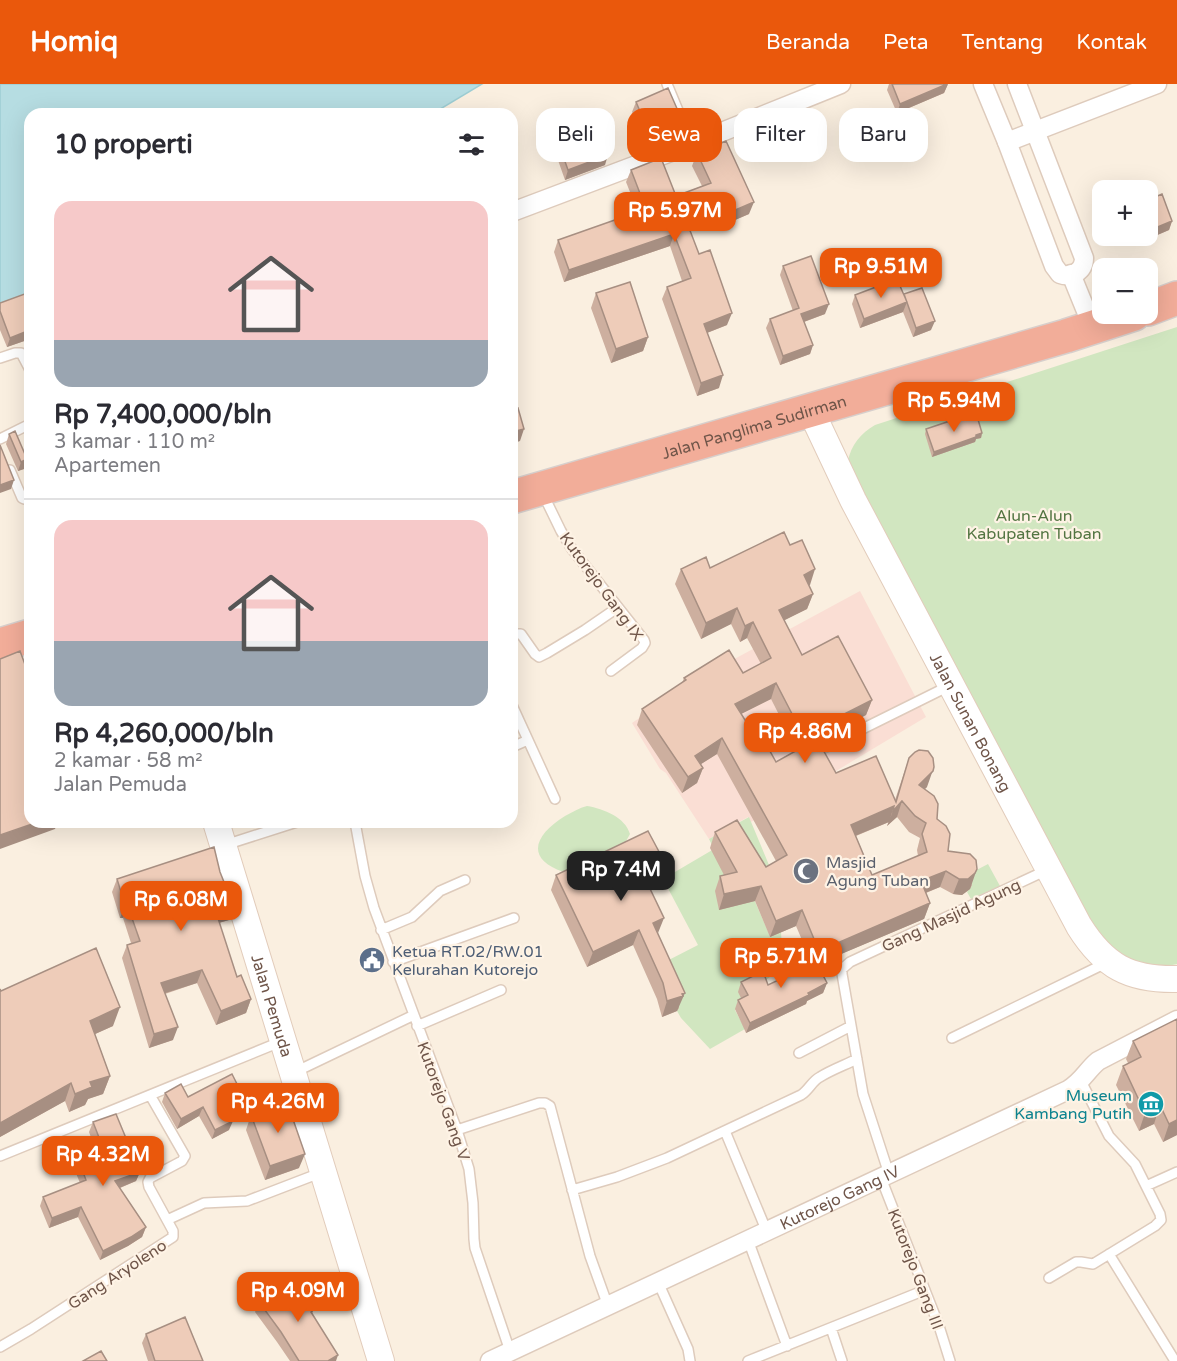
<!DOCTYPE html>
<html lang="id">
<meta charset="utf-8">
<style>
:root{--surface:#fff;--page:#f7f7f7;--text:#2b2b33;--muted:#7c7c81;--line:#e1e1e2;--accent:#ea580c}
body{margin:0;font-family:"Varela Round",sans-serif;background:var(--page);color:var(--text);height:100vh;display:flex;flex-direction:column;font-size:22px;white-space:nowrap}
*{box-sizing:border-box;margin:0}
p{font-size:20px;color:var(--muted)}
.icon{flex:none;width:33px;height:33px;fill:none;stroke:currentColor;stroke-width:2;stroke-linecap:round;stroke-linejoin:round}
.map{position:relative;flex:1;overflow:hidden}
.side{position:absolute;left:24px;top:24px;width:494px;height:720px;display:flex;flex-direction:column;background:var(--surface);border-radius:18px;box-shadow:0 6px 24px #0002}
.side>*{flex:none}
.guide{position:absolute;left:536px;top:24px;width:550px;height:54px;display:flex;gap:12px}
.fabs{position:absolute;left:1092px;top:96px;display:grid;gap:12px}
.fabs a{display:grid;place-items:center;width:66px;height:66px;border-radius:12px;background:var(--surface);box-shadow:0 6px 24px #0002;font-size:30px}
.price{position:absolute;translate:-50% -51px;padding:0 14px;border-radius:12px;background:var(--accent);color:#fff;font-size:20px;line-height:39px;filter:drop-shadow(0 2px 3px #0008)}
.price::after{content:'';position:absolute;left:50%;top:36px;width:18px;height:14px;margin-left:-9px;background:inherit;clip-path:polygon(0 0,100% 0,50% 100%)}
.price.active{background:#222;color:#fff}
ul{padding:0;list-style:none}
li{display:grid;align-content:center;gap:12px;height:318px;padding:0 30px}
li+li{border-top:2px solid var(--line)}
li span{display:grid;place-items:center;height:186px;border-radius:18px;color:#555}
li>.icon{margin-inline-start:auto}
span .icon{width:108px;height:108px;fill:#fffc;stroke-width:1}
li b{font-size:26px}
h2{display:flex;justify-content:space-between;align-items:center;height:72px;padding:0 30px;font-size:26px}
.pill{padding:0 21px;border-radius:18px;background:var(--surface);box-shadow:0 6px 24px #0002;font-size:21px;line-height:54px}
.pill.active{background:var(--accent);color:#fff}
header{display:flex;align-items:center;gap:36px;box-sizing:border-box;height:84px;padding:0 30px;background:var(--accent);color:#fff}
header strong{font-size:28px}
nav{display:flex;gap:33px;margin-inline-start:auto;font-size:21px}
.map>svg:first-child{display:block}
.commercial{fill:#faded4}
.green{fill:#d1e6c0}
.water{fill:#b6dde2;stroke:#9dcdd3;stroke-width:1.5}
.lines{fill:none;stroke-linecap:round;stroke-linejoin:round}
.lane-casing{stroke:#decbbc;stroke-width:12}
.street-casing{stroke:#decbbc;stroke-width:21}
.secondary-casing{stroke:#e2ccbb;stroke-width:28}
.highway-casing{stroke:#d7cfcc;stroke-width:36}
.lane{stroke:#fff;stroke-width:9}
.street{stroke:#fff;stroke-width:18}
.secondary{stroke:#fff;stroke-width:26}
.highway{stroke:#f2ad99;stroke-width:33}
.wall{fill:#cdaf9f;fill-rule:evenodd}
.shaded-wall{fill:#a78f82}
.building{fill:#eeccb9;stroke:#a78f82;stroke-width:1.5;fill-rule:evenodd}
.labels{text-anchor:middle;stroke-width:4.5;stroke-linejoin:round;paint-order:stroke}
.street-label{font-size:16px;fill:#6f5549;stroke:#fef3e5}
.park-label{font-size:16px;fill:#537542;stroke:#fef3e5}
.worship-label{font-size:16px;fill:#5b616d;stroke:#fef3e5;text-anchor:start}
.service-label{font-size:16px;fill:#4e5e75;stroke:#fef3e5;text-anchor:start}
.culture-label{font-size:16px;fill:#0d838f;stroke:#fef3e5;text-anchor:end}
</style>
<header>
<strong>Homiq</strong>
<nav><a>Beranda</a><a>Peta</a><a>Tentang</a><a>Kontak</a></nav>
</header>
<div class="map">
<svg width="1177" height="1277" viewBox="0 0 1177 1277">
<rect width="100%" height="100%" fill="#faefe0"/>
<!-- commercial -->
<path class="commercial" d="M860,507L926,633L751,738L748,733L709,755L666,689L660,685L632,639L690,599Z"/>
<!-- green -->
<path class="green" d="M1177,243V880C1147,887 1127,876 1103,862L992,664L848,377C851,361 861,349 875,341Z
M587,722C604,725 625,733 630,750L625,759L564,788C523,774 536,750 565,732C573,728 579,724 587,722Z
M749,733L769,781L744,792L770,852L781,848C782,862 783,878 773,890C769,895 763,897 759,902C750,912 747,919 735,926L745,945L710,965L681,934L677,927L672,909L659,881L698,861L663,795L714,765L709,755Z
M988,780L1000,802L971,815L967,808L972,801L969,790Z"/>
<!-- water -->
<path class="water" d="M0,0H482L432,30H30V213L0,224Z"/>
<g class="lines">
<defs>
<path id="lane" d="M667,0L692,60
M0,274L15,269H21L30,286
M0,355L30,340
M10,386L22,414L24,415L30,413
M543,410L561,447L572,465L644,556L645,559L642,564L611,587
M512,551L517,550H521L535,570L539,573L547,569L585,546L617,524
M512,621L555,715
M512,663L528,656
M824,664L949,602
M355,738L365,792L374,824L414,931
M225,761L297,738
M381,846L412,833L440,807L465,796
M393,878L514,834
M417,942L501,906
M952,954L1106,879
M799,969L851,942
M295,988L414,931L457,1046L469,1085L473,1119L474,1155L475,1164L510,1267
M457,1046L539,1019H545L550,1022L590,1172L608,1222
M725,1047L767,1148
M0,1072L280,958
M889,1090L863,1010L842,890V885L850,878L1047,786
M881,1094L939,1242L950,1277
M1146,1102L1177,1088
M572,1106L617,1093L667,1074L801,1011C809,1006 812,997 820,993C831,986 845,981 857,975
M167,1136L204,1119L247,1117L320,1089
M748,1156L787,1262
M1109,1170L1175,1277
M1049,1194L1076,1178H1081L1093,1180L1155,1142L1161,1136L1160,1130L1135,1080L1109,1052L1081,997
M658,1198L688,1265L690,1277
M831,1244L842,1277
M0,1263L31,1245L173,1153V1147L149,1103L148,1098L150,1094L182,1077L185,1072L150,1011
M748,1277L925,1206"/>
<g id="street">
<path d="M983,0L1007,58L1054,182L1060,190C1071,194 1084,188 1084,174L1017,0"/>
<path d="M1007,58L1157,0"/>
<path d="M512,128L692,60L841,0"/>
<path d="M1071,190L1093,244"/>
<path id="s1" d="M490,1277L1068,1006C1083,997 1086,987 1098,977L1177,936"/>
</g>
<g id="secondary">
<path id="s2" d="M811,327L853,416L1079,842C1104,882 1129,896 1177,895"/>
<path id="s3" d="M216,738L381,1277"/>
</g>
<g id="highway">
<path d="M1148,225L1177,214"/>
<path id="s4" d="M512,413L1066,252L1134,230"/>
<path d="M0,561L30,552"/>
</g>
</defs>
<!-- lane casing -->
<use href="#lane" class="lane-casing"/>
<!-- street casing -->
<use href="#street" class="street-casing"/>
<!-- secondary casing -->
<use href="#secondary" class="secondary-casing"/>
<!-- highway casing -->
<use href="#highway" class="highway-casing"/>
<!-- lane -->
<use href="#lane" class="lane"/>
<!-- street -->
<use href="#street" class="street"/>
<!-- secondary -->
<use href="#secondary" class="secondary"/>
<!-- highway -->
<use href="#highway" class="highway"/>
</g>
<!-- wall -->
<path class="wall" d="M889,0H948L944,9L897,29L887,6Z
M636,18L678,45L647,60L632,28Z
M556,52L605,81L565,96L553,62Z
M697,69L749,130L721,142L718,135L689,145L727,241L707,249L719,304L697,312L662,215L667,203L682,197L670,162L564,198L554,168L558,156L638,128L626,98L631,86L676,112L702,102L692,82Z
M1172,137L1169,146L1134,161L1130,152H1148Z
M783,182L825,230L804,238L813,261L810,270L780,281L766,244L770,235L793,227L780,191Z
M30,208V255L7,263L0,246V219Z
M596,209L648,253L643,267L611,279L591,224Z
M855,211H904L931,246L913,253L903,228L860,244L852,220Z
M969,334L982,349L981,354L976,355L975,358L932,373L925,350L926,345Z
M15,347L24,385L18,387L6,360L9,350Z
M790,461L810,501H809L813,510L807,525L784,536L802,571L872,616L866,631L818,656L836,689L895,716L909,674L927,703L924,705L948,767L972,801L970,805L962,811L953,810L940,803L926,809L930,819L924,835L817,880L827,899L823,909L807,917L806,920L746,949L735,925L738,916L741,914L738,908L741,898L768,901L791,890L790,887L793,877L808,870L796,842L770,853L755,817L719,826L715,807L720,792L724,791L710,764L715,748L766,783L776,777L717,670L701,680L703,684L697,699L682,709L637,641L642,625L682,599L684,594L743,589L761,580L747,554L740,558L731,540L701,555L675,500L681,485L710,484ZM771,615L797,666L776,678L755,652L741,630ZM897,733L909,748L920,754L917,766L918,772L872,791L856,752L889,738L887,742Z
M556,791L659,794L648,800L658,850L679,924L677,927L662,933L657,915L633,861L587,883L551,806Z
M117,795L229,836L219,839L237,893L251,915L246,929L216,941L197,899L165,910L173,956L149,964L122,874L127,861L131,859L123,834H120L112,808Z
M0,905L1,907L113,942L95,950L110,992L103,1010L88,1015L85,1021L69,1028L65,1017L0,1053Z
M1177,935V1051L1163,1058L1154,1040L1139,1047L1116,1001L1123,982L1128,979L1126,975L1133,957Z
M238,1002L235,1011L223,1018L229,1046L212,1055L199,1032L177,1045L162,1018L165,1009L188,1013Z
M251,1031L299,1084L265,1096L246,1046Z
M93,1038L140,1088L136,1097L120,1104L146,1143L142,1153L128,1162L100,1176L78,1133L49,1144L40,1122L43,1113L80,1099L71,1077L75,1067L93,1059L89,1048Z
M259,1218L314,1225L312,1230L336,1277H290L277,1258L255,1228Z
M146,1250L203,1277H148L142,1259Z"/>
<!-- shaded-wall -->
<path class="shaded-wall" d="M948,0L944,9L897,29L900,20Z
M682,36L678,45L647,60L650,50Z
M608,71L605,81L565,96L568,86Z
M754,118L749,130L721,142L726,130Z
M722,122L718,135L681,148L686,136Z
M1172,137L1169,146L1134,161L1137,152H1148V147Z
M674,150L670,162L564,198L569,186Z
M907,218L903,228L860,244L864,235Z
M829,220L825,230L798,240L801,230Z
M732,229L727,241L699,252L704,240Z
M935,237L931,246L913,253L916,244Z
M30,246V255L7,263L10,254Z
M648,253L643,267L611,279L616,265Z
M813,261L810,270L780,281L783,272Z
M723,291L719,304L697,312L701,299Z
M524,345L520,357L512,360V348Z
M982,349L981,354L976,355L975,358L932,373L934,368Z
M27,375L24,385L18,387L21,378Z
M14,396L11,405L0,409V401Z
M815,485L810,501L798,506L804,491Z
M813,510L807,525L773,542L779,526Z
M737,524L731,540L701,555L706,539Z
M753,538L747,554L740,558L745,542Z
M776,599L771,615L729,636L735,620Z
M872,616L866,631L797,667L803,651Z
M30,618V632L26,620Z
M722,654L717,670L690,687L695,672Z
M934,683L927,703L913,717L919,701Z
M703,684L697,699L682,709L688,693Z
M902,717L897,733L887,742L893,727Z
M894,722L889,738L845,756L851,741Z
M38,738H58L55,745L0,765V751Z
M665,779L659,794L637,805L643,790Z
M977,785L970,805L962,811L953,810L959,795Z
M946,787L940,803L915,813L921,797Z
M761,802L755,817L719,826L724,810Z
M930,819L924,835L813,882L819,867Z
M127,820L123,834H120L125,821Z
M234,823L229,836L211,841L216,828Z
M802,826L796,842L770,853L776,837Z
M664,834L658,849L653,839Z
M639,846L633,861L587,883L593,868Z
M202,886L197,899L156,912L161,899Z
M827,899L823,909L807,917L806,920L746,949L750,939Z
M685,909L677,927L662,933L667,917Z
M251,915L246,929L216,941L221,927Z
M120,923L113,942L84,955L90,937Z
M178,943L173,956L149,964L154,950Z
M110,992L103,1010L88,1015L85,1021L69,1028L75,1010L90,998Z
M71,999L65,1017L0,1053V1039Z
M238,1002L235,1011L216,1022L220,1013Z
M1160,1021L1154,1040L1139,1047L1145,1029Z
M203,1023L199,1032L177,1045L181,1035Z
M1177,1036V1051L1163,1058L1169,1040Z
M233,1037L229,1046L212,1055L215,1046Z
M305,1070L299,1084L265,1096L270,1082Z
M140,1088L136,1097L112,1107L115,1097Z
M81,1123L78,1133L49,1144L52,1134Z
M146,1143L142,1153L128,1162L100,1176L103,1167Z
M338,1271L336,1277H328Z"/>
<!-- building -->
<path class="building" d="M892,0H947L900,20Z
M668,4L682,36L650,50L636,18Z
M596,38L608,71L568,86L556,52Z
M726,57L754,118L726,130L722,122L686,136L699,170L710,166L732,229L704,240L723,291L701,299L667,203L691,194L674,150L569,186L558,156L646,125L631,86L661,74L676,112L711,99L697,69Z
M1162,110L1172,137L1148,147V116Z
M811,172L829,220L801,230L813,261L783,272L770,235L799,224L783,182Z
M897,195L907,218L864,235L855,211Z
M630,198L648,253L616,265L596,209Z
M922,204L935,237L916,244L904,210Z
M30,208V246L10,254L0,227V219Z
M512,316L515,325L518,324L524,345L512,348Z
M969,332V334L977,332L982,349L976,351V353L934,368L926,345L950,337L951,339Z
M15,347L27,375L21,378L9,350Z
M0,361L14,396L0,401Z
M784,448L790,461L802,456L815,485L804,491L813,510L779,526L802,571L838,552L872,616L803,651L776,599L735,620L755,652L760,649L776,678L817,655L836,689L876,672L896,718L909,674L915,668L919,666L928,667L933,674L934,683L933,687L919,701L934,712L938,720L937,735L946,742L950,750L948,767L970,770L976,776L977,785L975,789L968,795H959L946,787L921,797L930,819L819,867L802,826L776,837L761,802L724,810L720,792L737,788L715,748L737,736L766,783L787,771L722,654L695,672L703,684L688,693L642,625L686,596L684,594L729,566L743,589L771,574L753,538L745,542L737,524L706,539L681,485L706,473L710,484ZM902,717L915,732L926,739L922,750L927,768L872,791L851,741L894,722L893,727Z
M20,567L30,594V618L26,620L30,633V738H38L0,751V575Z
M648,747L665,779L643,790L664,834L653,839L685,909L682,910L683,912L667,917L663,899L639,846L593,868L556,791Z
M214,763L220,788L234,823L216,828L237,893L241,891L251,915L221,927L202,886L161,899L178,943L154,950L127,861L140,857L127,820L125,821L117,795Z
M96,864L120,923L90,937L110,992L90,998L92,1003L75,1010L71,999L0,1039V905L1,907Z
M811,868L827,899L808,909L809,911L750,939L738,916L748,911L741,898L763,887L768,901L798,887L793,877Z
M1177,935V1036L1169,1040L1160,1021L1145,1029L1123,982L1141,973L1133,957Z
M232,990L238,1002L220,1013L233,1037L215,1046L203,1023L181,1035L165,1009L181,1000L188,1013Z
M287,1018L305,1070L270,1082L251,1031Z
M116,1030L140,1088L115,1097L146,1143L131,1153L103,1167L81,1123L52,1134L43,1113L86,1096L75,1067L100,1056L93,1038Z
M293,1194L314,1225L311,1228L338,1271L328,1277H299L281,1248L259,1218Z
M185,1233L203,1277H155L146,1250Z
M101,1267L107,1277H83Z"/>
<!-- icons -->
<defs>
<symbol id="mosque-disc" viewBox="-11 -11 22 22"><circle r="9.5" fill="#6b7280" stroke="#fef3e5"/><path d="M3.5-4.9A6 6 0 1 0 3.5 4.9A5 5 0 1 1 3.5-4.9Z" fill="#fff"/></symbol>
<symbol id="civic-disc" viewBox="-11 -11 22 22"><circle r="9.5" fill="#5c6f8a" stroke="#fef3e5"/><path d="M-.6-6.5H3V-4.5H.6V-3L4-1V1h2V6H-6V1h2V-1L-.6-3ZM-1.2 2.5V6h2.4V2.5Z" fill="#fff"/></symbol>
<symbol id="museum-disc" viewBox="-11 -11 22 22"><circle r="9.5" fill="#0f9aa8" stroke="#fef3e5"/><path d="M0-6L6-3V-2H-6V-3ZM-5-1h2V3h-2ZM-1-1h2V3h-2ZM3-1h2V3H3ZM-6 4H6V6H-6Z" fill="#fff"/></symbol>
</defs>
<g fill-rule="evenodd">
<use href="#mosque-disc" x="791" y="772" width="30" height="30"/>
<use href="#civic-disc" x="357" y="861" width="30" height="30"/>
<use href="#museum-disc" x="1136" y="1005" width="30" height="30"/>
</g>
<g class="labels">
<!-- street labels -->
<g class="street-label">
<text dy="6" stroke="none"><textPath href="#s4" startOffset="252">Jalan Panglima Sudirman</textPath></text>
<text transform="translate(602 502) rotate(54)" y="6">Kutorejo Gang IX</text>
<text dy="6" stroke="none"><textPath href="#s2" startOffset="350">Jalan Sunan Bonang</textPath></text>
<text transform="translate(951 831) rotate(-25)" y="6">Gang Masjid Agung</text>
<text dy="6" stroke="none"><textPath href="#s3" startOffset="192">Jalan Pemuda</textPath></text>
<text transform="translate(444 1017) rotate(70)" y="6">Kutorejo Gang V</text>
<text dy="6" stroke="none"><textPath href="#s1" startOffset="386">Kutorejo Gang IV</textPath></text>
<text transform="translate(916 1185) rotate(69)" y="6">Kutorejo Gang III</text>
<text transform="translate(117 1190) rotate(-33)" y="6">Gang Aryoleno</text>
</g>
<!-- park labels -->
<g class="park-label">
<text x="1034" y="437">Alun-Alun<tspan x="1034" dy="18">Kabupaten Tuban</tspan></text>
</g>
<!-- worship labels -->
<g class="worship-label">
<text x="826" y="784">Masjid<tspan x="826" dy="18">Agung Tuban</tspan></text>
</g>
<!-- service labels -->
<g class="service-label">
<text x="392" y="873">Ketua RT.02/RW.01<tspan x="392" dy="18">Kelurahan Kutorejo</tspan></text>
</g>
<!-- culture labels -->
<g class="culture-label">
<text x="1132" y="1017">Museum<tspan x="1132" dy="18">Kambang Putih</tspan></text>
</g>
</g>
</svg>
<div class="fabs">
<a>+</a>
<a>−</a>
</div>
<b class="price" style="left:675px;top:159px">Rp 5.97M</b>
<b class="price" style="left:881px;top:215px">Rp 9.51M</b>
<b class="price" style="left:954px;top:349px">Rp 5.94M</b>
<b class="price" style="left:805px;top:680px">Rp 4.86M</b>
<b class="price active" style="left:621px;top:818px">Rp 7.4M</b>
<b class="price" style="left:181px;top:848px">Rp 6.08M</b>
<b class="price" style="left:781px;top:905px">Rp 5.71M</b>
<b class="price" style="left:278px;top:1050px">Rp 4.26M</b>
<b class="price" style="left:103px;top:1103px">Rp 4.32M</b>
<b class="price" style="left:298px;top:1239px">Rp 4.09M</b>
<div class="guide">
<a class="pill">Beli</a>
<a class="pill active">Sewa</a>
<a class="pill">Filter</a>
<a class="pill">Baru</a>
</div>
<section class="side">
<h2>10 properti<svg class="icon" aria-label="filters" viewBox="0 0 24 24"><path d="M4 7h16M4 17h16"/><circle cx="9" cy="7" r="2"/><circle cx="15" cy="17" r="2"/></svg></h2>
<ul>
<li><span style="background:linear-gradient(#f6c9c9 75%,#9aa5b1 0)"><svg class="icon" aria-label="home" viewBox="0 0 24 24"><path d="M3 11l9-7 9 7M6 9v11h12V9"/></svg></span><div><b>Rp 7,400,000/bln</b><p>3 kamar · 110 m²</p><p>Apartemen</p></div></li>
<li><span style="background:linear-gradient(#f6c9c9 65%,#9aa5b1 0)"><svg class="icon" aria-label="home" viewBox="0 0 24 24"><path d="M3 11l9-7 9 7M6 9v11h12V9"/></svg></span><div><b>Rp 4,260,000/bln</b><p>2 kamar · 58 m²</p><p>Jalan Pemuda</p></div></li>
</ul>
</section>
</div>
